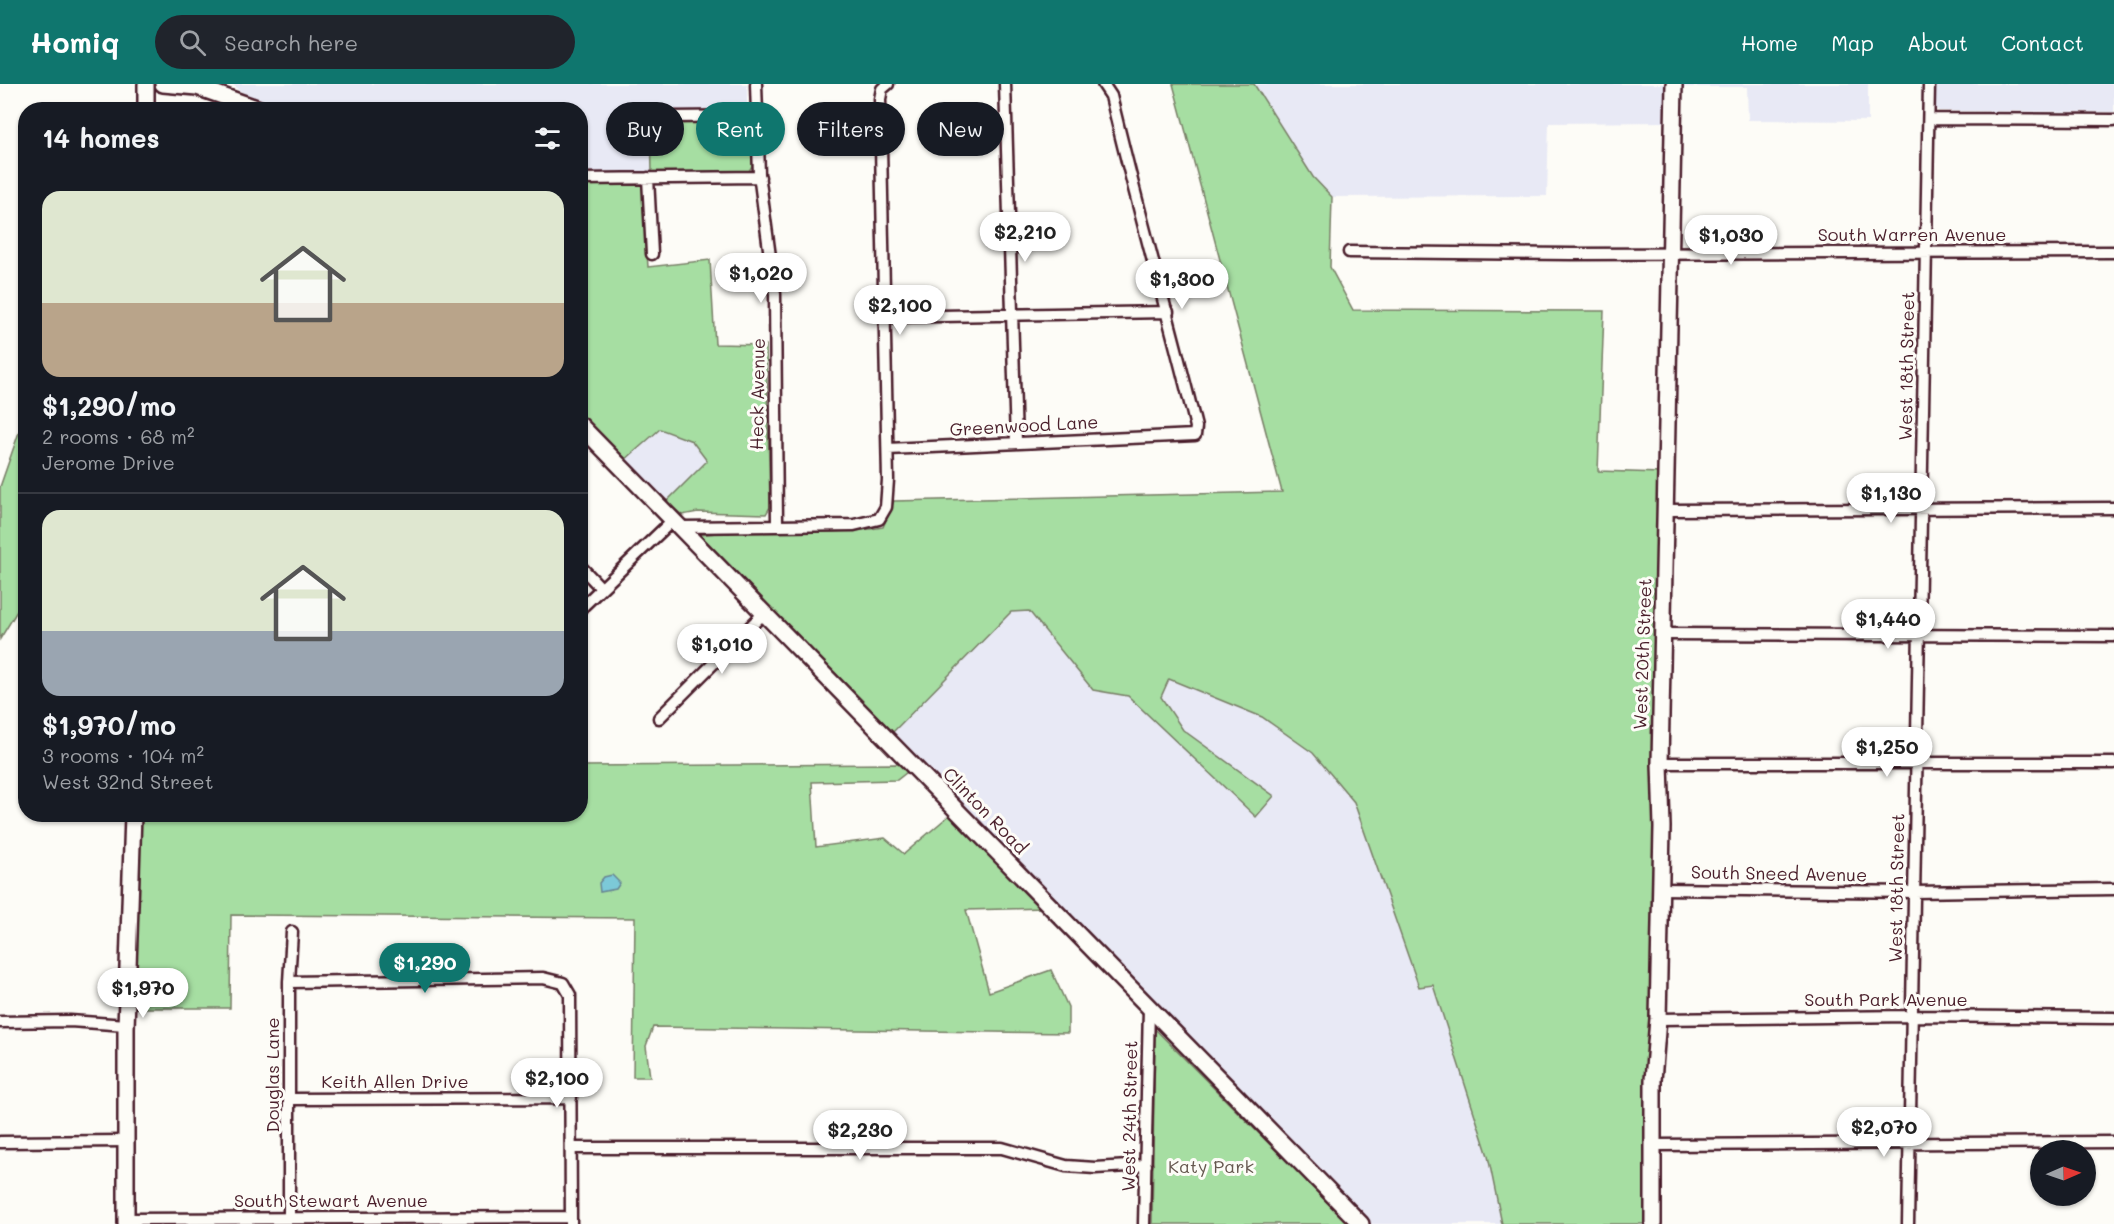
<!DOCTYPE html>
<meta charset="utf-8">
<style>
:root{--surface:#171b24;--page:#20242c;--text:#f1f3f6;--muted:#9ea1a6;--line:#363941;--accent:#0f766e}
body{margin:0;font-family:Mali,sans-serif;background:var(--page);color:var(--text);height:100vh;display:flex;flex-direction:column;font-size:22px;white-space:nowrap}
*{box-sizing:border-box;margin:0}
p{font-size:20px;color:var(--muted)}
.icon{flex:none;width:33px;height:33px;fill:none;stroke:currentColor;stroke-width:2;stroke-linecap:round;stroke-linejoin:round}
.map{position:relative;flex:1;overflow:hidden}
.details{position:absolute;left:18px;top:18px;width:570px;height:720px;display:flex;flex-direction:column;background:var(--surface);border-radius:24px;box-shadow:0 2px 4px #0004}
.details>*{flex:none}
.banner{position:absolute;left:606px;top:18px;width:570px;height:54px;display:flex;gap:12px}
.needle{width:39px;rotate:88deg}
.controls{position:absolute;left:2030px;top:1056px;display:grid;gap:12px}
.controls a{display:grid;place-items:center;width:66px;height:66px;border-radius:50%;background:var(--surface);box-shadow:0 2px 4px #0004;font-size:30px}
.price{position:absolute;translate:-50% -51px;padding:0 14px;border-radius:21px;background:#fff;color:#222;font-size:20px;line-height:39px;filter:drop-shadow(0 2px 3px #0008)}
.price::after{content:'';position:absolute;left:50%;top:36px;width:18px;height:14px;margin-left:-9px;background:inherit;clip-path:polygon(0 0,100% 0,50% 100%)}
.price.selected{background:var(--accent);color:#fff}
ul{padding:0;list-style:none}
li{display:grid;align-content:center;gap:12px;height:318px;padding:0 24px}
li+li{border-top:2px solid var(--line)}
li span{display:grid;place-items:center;height:186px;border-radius:18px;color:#555}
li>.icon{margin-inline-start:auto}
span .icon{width:108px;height:108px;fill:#fffc;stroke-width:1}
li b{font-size:26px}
h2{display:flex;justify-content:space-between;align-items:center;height:72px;padding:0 24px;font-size:26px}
.tag{padding:0 21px;border-radius:27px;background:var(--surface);box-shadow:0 2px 4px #0004;font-size:21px;line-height:54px}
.tag.selected{background:var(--accent);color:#fff}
header{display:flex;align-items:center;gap:36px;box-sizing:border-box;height:84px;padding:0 30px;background:var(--accent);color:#fff}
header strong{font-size:28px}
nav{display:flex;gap:33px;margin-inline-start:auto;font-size:21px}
.search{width:420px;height:54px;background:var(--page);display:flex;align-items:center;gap:15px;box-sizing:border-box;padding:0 21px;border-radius:33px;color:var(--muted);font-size:22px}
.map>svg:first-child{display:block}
.built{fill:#e8e9f5}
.green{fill:#a6dea2;stroke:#787e66;stroke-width:1.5}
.water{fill:#7bc9d8;stroke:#678593;stroke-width:1.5}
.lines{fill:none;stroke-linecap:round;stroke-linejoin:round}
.street-casing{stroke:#4a1f2b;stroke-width:15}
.secondary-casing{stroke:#4a1f2b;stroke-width:20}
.street{stroke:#fdfcf7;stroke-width:10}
.secondary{stroke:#fdfcf7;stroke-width:15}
.labels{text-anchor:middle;stroke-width:6;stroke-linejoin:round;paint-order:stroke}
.street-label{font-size:18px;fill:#4a1f2b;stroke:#fdfcf7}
.park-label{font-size:18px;fill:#66584f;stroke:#fdfcf7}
</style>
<header>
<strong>Homiq</strong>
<div class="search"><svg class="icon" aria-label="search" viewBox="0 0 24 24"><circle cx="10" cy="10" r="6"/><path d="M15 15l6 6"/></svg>Search here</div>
<nav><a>Home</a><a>Map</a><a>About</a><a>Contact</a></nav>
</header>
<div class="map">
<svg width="2114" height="1140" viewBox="0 0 2114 1140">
<rect width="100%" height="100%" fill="#fdfcf7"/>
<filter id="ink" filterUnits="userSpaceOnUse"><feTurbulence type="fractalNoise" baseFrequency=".0167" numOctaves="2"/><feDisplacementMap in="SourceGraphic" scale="12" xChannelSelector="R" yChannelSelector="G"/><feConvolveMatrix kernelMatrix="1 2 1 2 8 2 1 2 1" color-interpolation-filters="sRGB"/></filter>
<g filter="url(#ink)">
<!-- built -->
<path class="built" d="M233,0H747V38H651L652,89L581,88L580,26L274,25L238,6Z
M1254,0H1669V38L1549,39L1547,112L1333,113L1313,93Z
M1682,0H1868V37L1748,36L1747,3H1682Z
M1936,0H2114V28L1939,27L1935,24Z
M660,345L692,357L707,377L666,418L625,376Z
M1030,527L1093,606L1128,612L1255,733L1273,712L1183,646L1161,613L1169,595L1262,633L1313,669L1354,718L1419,903L1433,900L1488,1072L1502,1140H1371L1168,935L893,648L1011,528Z"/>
<!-- green -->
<path class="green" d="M1173,0H1254L1313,93L1332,113L1330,183L1353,226L1604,227L1598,387L1661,389L1647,1140H1502L1488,1072L1433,901L1419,903L1354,718L1313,669L1262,633L1169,595L1161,613L1183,646L1274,712L1256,733L1128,612L1093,606L1029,527L1011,528L893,648L700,451C761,442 822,454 883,443L894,417L1282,408Z
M651,38L751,40L752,82L749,87L744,89H652Z
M580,98H642L648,183L710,176L715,260L766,261L770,423L766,430L698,428L682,431L666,418L707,377L692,357L660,345L625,376L581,332Z
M25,331V496L22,519L0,555V403Z
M897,680L911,685L897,696L812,698L816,763L885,754L904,770L952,729L1043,824L966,826L989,908L1051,886L1068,923V949L653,943L646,962L650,993H633L635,834L231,831L230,924H135L139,731L580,730L581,682Z
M1155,945L1349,1140H1152Z"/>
<!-- water -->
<path class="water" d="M612,791L620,799L616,805L600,808L599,799L604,793Z"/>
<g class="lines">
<defs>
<path id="street" d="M756,0L759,90L775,210L777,441
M1005,0L1016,358
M673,33L757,32
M1929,35L2114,36
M648,94L652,170
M580,95L760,93
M1349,168L1572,170L2114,168
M885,233L1168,228
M888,365L1195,351L1196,343C1169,233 1137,123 1111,12L1103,0
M1667,426L2114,424
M682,443L854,441L879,435L886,423L888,396L880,15L882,5L888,0
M580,482L601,504
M580,525L674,435
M1662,550L2114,552
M659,634L765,528
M1660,679H2114
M1661,805L1914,808L2114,805
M289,898L543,894L563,899L570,911L571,1140
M1658,935L1910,932L2114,934
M0,938L70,937L126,941
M290,1015L571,1014
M0,1058L127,1057
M1654,1061L2114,1058
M571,1064H1002L1066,1082L1095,1084L1146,1081
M289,1133V898L292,848
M126,1135L571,1133
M1144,1140L1149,924
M1908,1140L1929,0"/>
<path id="secondary" d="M163,0L197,3L262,26
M146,26V0
M580,341L1361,1140
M126,1140V944L133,730
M1653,1140V996L1658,935L1662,743L1660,679L1674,0"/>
</defs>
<!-- street casing -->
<use href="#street" class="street-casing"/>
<!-- secondary casing -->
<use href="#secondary" class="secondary-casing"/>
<!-- street -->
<use href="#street" class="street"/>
<!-- secondary -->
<use href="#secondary" class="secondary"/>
</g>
</g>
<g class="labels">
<!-- street labels -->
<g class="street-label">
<text x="1912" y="157">South Warren Avenue</text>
<text transform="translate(1907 282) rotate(-89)" y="6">West 18th Street</text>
<text transform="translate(758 310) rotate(-89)" y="6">Heck Avenue</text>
<text transform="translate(1024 342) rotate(-3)" y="6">Greenwood Lane</text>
<text transform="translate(1643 570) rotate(-88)" y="6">West 20th Street</text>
<text transform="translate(985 727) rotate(46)" y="6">Clinton Road</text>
<text transform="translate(1779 790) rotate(1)" y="6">South Sneed Avenue</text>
<text transform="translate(1897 804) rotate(-89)" y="6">West 18th Street</text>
<text x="1886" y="922">South Park Avenue</text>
<text transform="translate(273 991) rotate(-90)" y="6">Douglas Lane</text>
<text x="395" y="1004">Keith Allen Drive</text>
<text transform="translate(1130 1032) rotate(-89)" y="6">West 24th Street</text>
<text x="331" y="1123">South Stewart Avenue</text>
</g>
<!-- park labels -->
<g class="park-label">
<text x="1211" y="1089">Katy Park</text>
</g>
</g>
</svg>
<div class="controls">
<a><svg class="needle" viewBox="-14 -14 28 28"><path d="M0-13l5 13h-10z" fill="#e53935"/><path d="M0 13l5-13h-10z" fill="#9ea1a6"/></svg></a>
</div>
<b class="price" style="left:1025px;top:179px">$2,210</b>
<b class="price" style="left:1731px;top:182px">$1,030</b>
<b class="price" style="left:761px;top:220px">$1,020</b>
<b class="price" style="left:1182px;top:226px">$1,300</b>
<b class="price" style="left:900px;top:252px">$2,100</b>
<b class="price" style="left:1891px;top:440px">$1,130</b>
<b class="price" style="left:1888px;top:566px">$1,440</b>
<b class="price" style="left:722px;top:591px">$1,010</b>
<b class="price" style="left:1887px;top:694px">$1,250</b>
<b class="price selected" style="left:425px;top:910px">$1,290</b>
<b class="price" style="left:143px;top:935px">$1,970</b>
<b class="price" style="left:557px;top:1025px">$2,100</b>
<b class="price" style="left:1884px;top:1074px">$2,070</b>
<b class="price" style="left:860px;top:1077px">$2,230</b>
<div class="banner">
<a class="tag">Buy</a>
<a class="tag selected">Rent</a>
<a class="tag">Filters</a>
<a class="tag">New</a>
</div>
<section class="details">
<h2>14 homes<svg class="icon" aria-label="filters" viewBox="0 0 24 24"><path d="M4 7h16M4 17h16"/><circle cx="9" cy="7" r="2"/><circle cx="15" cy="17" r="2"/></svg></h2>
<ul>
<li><span style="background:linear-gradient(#dfe7d0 60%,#b9a48a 0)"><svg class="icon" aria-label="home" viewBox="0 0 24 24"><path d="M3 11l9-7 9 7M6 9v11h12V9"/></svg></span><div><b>$1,290/mo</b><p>2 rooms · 68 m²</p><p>Jerome Drive</p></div></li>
<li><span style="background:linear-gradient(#dfe7d0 65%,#9aa5b1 0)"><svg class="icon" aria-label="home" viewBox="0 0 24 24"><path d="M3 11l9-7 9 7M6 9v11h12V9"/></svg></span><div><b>$1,970/mo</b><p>3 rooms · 104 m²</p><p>West 32nd Street</p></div></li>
</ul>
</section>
</div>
